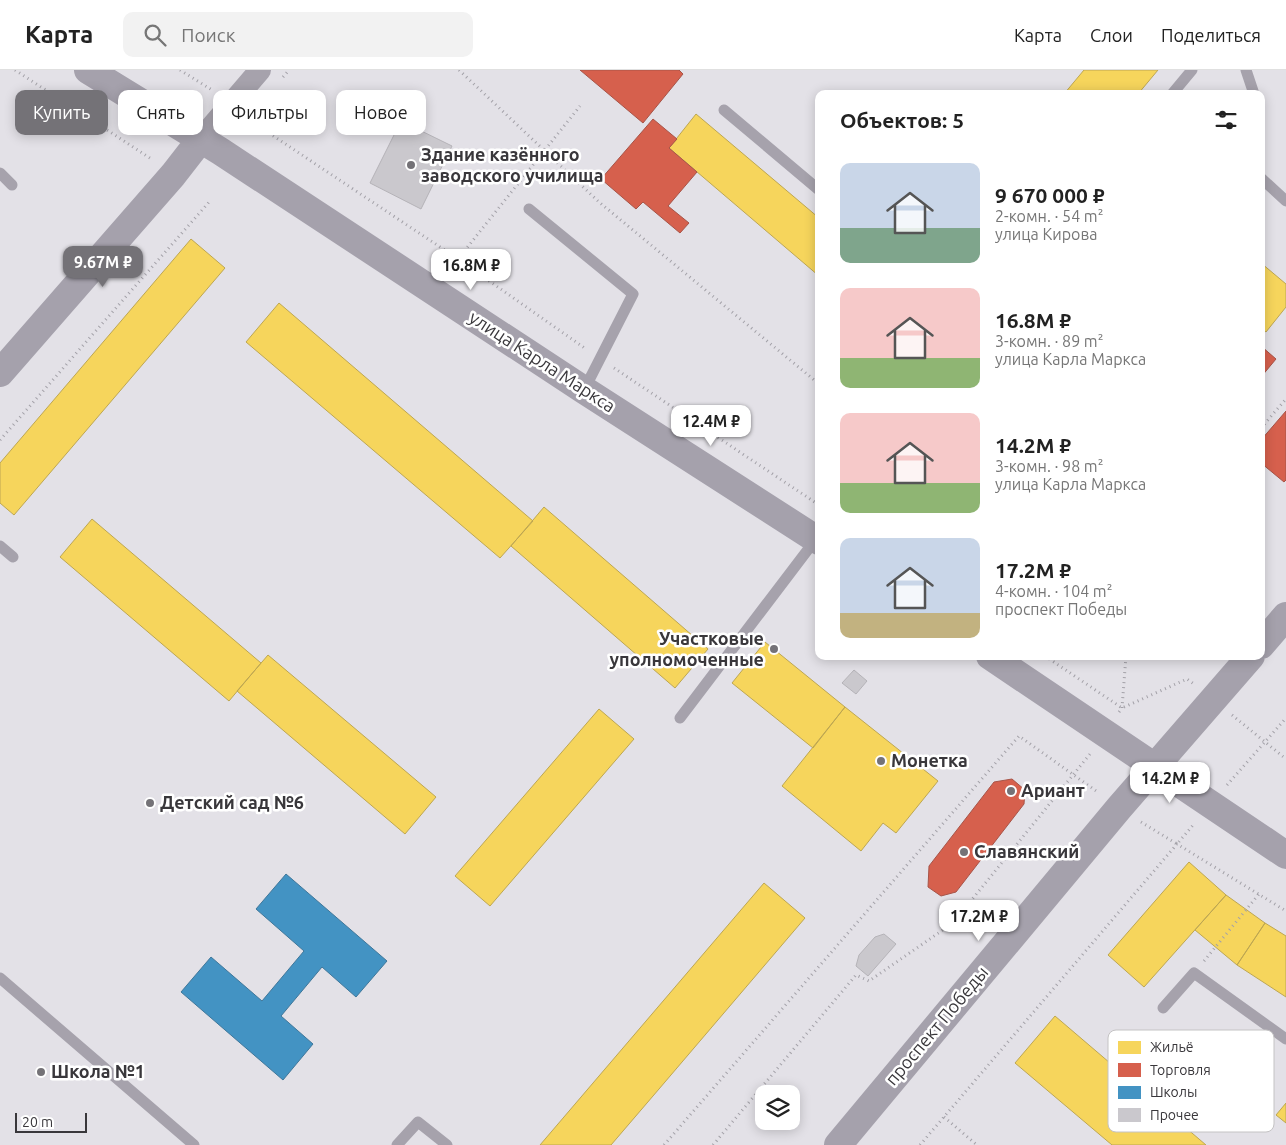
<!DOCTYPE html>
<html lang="ru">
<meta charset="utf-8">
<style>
:root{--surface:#fff;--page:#f2f2f2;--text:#222;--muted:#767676;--line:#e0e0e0;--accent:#747277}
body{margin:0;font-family:Ubuntu,sans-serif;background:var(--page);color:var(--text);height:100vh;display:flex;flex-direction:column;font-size:19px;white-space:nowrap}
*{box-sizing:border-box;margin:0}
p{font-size:16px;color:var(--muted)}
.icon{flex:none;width:28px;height:28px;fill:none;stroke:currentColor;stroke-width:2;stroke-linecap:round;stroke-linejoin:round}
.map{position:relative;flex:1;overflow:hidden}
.side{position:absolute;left:815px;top:20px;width:450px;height:570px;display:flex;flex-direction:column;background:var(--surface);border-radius:10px;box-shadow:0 2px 12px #0003}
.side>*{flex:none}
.banner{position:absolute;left:15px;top:20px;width:475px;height:45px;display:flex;gap:10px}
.tools{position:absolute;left:755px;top:1015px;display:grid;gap:10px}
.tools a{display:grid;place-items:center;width:45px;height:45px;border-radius:10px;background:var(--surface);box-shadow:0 2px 12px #0003;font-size:25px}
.scale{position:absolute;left:15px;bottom:12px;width:72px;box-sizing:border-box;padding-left:5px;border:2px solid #39373b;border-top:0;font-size:14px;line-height:18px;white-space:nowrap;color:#39373b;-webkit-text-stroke:4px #fff;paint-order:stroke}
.price{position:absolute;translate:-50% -42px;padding:0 11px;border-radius:10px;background:#fff;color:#222;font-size:16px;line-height:32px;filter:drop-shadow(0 1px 2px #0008)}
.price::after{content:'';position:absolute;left:50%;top:30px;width:15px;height:11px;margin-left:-8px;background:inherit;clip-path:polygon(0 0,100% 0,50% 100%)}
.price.on{background:var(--accent);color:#fff}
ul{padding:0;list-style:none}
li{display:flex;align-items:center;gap:15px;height:125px;padding:0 25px}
li span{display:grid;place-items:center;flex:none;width:140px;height:100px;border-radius:10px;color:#555}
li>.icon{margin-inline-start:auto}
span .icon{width:60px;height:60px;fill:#fffc;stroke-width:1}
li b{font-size:21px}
h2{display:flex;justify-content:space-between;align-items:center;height:60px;padding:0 25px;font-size:21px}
.tag{padding:0 18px;border-radius:10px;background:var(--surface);box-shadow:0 2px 12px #0003;font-size:18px;line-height:45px}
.tag.on{background:var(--accent);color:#fff}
header{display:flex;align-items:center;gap:30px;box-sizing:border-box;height:70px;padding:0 25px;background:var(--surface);border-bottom:1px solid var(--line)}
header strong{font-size:24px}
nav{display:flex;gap:28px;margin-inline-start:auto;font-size:18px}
.search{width:350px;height:45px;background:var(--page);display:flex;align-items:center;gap:12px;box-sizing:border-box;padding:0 18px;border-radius:10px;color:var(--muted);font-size:19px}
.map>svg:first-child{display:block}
.homes{fill:#f6d55c;stroke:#bda652}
.shops{fill:#d6604d;stroke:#a75448}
.schools{fill:#4393c3;stroke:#40779a}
.building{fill:#cac8cd;stroke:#b5b3b8}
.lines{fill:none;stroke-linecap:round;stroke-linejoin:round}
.path{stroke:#a3a1a8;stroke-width:3;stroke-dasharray:1 4;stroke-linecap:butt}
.lane{stroke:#a6a2ac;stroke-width:11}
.street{stroke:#a6a2ac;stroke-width:22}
.secondary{stroke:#a5a1ac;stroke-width:28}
.poi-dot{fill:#747277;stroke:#fff;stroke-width:2}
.labels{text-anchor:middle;stroke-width:5;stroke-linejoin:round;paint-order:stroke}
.poi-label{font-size:18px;font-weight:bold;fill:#39373b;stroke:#fff;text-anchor:start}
.street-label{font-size:18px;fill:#39373b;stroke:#fff}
.key{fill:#fff;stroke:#c4c3c4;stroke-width:1}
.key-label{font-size:14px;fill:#39373b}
</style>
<header>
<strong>Карта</strong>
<div class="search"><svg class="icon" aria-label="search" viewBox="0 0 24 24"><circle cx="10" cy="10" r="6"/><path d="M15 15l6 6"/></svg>Поиск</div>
<nav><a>Карта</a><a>Слои</a><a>Поделиться</a></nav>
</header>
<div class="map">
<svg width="1286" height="1075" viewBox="0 0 1286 1075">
<rect width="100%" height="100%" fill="#e3e1e7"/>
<!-- homes -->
<path class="homes" d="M1084,0H1158L1138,24H1064Z
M696,44L819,148V206L669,78Z
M191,169L225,198L14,445L0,433V393Z
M1261,193L1286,214V237L1266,262L1261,258Z
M279,233L533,451L500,488L246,272Z
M544,437L708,579L675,618L511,476Z
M92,449L261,593L229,631L60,487Z
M765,572L845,637L813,678L732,613Z
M268,585L436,727L405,764L237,621Z
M845,637L938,711L896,763L883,753L861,781L782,716Z
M599,639L634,669L490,836L455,806Z
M1189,792L1226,825L1144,917L1108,885Z
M764,813L805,848L659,1019L611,1075H540Z
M1226,825L1265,853L1237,895L1195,860Z
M1265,853L1286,866V927L1237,895Z
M1055,946L1206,1075H1112L1015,993Z
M1286,1033V1053L1276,1045Z"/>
<!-- shops -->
<path class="shops" d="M580,0H679L683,4L643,53Z
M653,49L677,69L669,78L697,102L668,136L689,153L680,163L643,132L636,139L601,109Z
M1261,276L1276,289L1261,307Z
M1286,341V410L1284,412L1261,393V370Z
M1012,709L1025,720L1024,734L956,822L941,826L928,817L929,796L994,712Z"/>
<!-- schools -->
<path class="schools" d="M286,804L387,891L356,927L322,897L281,946L313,974L283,1010L181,922L211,887L262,931L304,881L256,839Z"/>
<!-- building -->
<path class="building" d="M401,51L452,76L421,139L370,113Z
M854,600L867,611L856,624L842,613Z
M884,864L896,874L868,906L856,896L859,885L875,867Z"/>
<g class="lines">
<!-- path -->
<path class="path" d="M15,0L153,90
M180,0L212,20
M459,0L599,132L819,314
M283,7L289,0
M248,49L458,189L586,279
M458,189L580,36
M614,298L819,435
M1261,358L1286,329
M0,370L210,131
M1045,586L1122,638L1187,609L1194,614
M1119,642L1122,638L1126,586
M1232,645L1286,689
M1227,715L1286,648
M1141,752L1177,774L1194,754
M1204,891L1259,824
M944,1047L977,1075
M664,1075L1019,666L1099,723
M713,1075L856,905L869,911L953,853L1090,684
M920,1075L1177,774L1286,841"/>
<!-- lane -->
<path class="lane" d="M1246,0L1254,24
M1172,24L1192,0
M724,40L819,120
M0,103L12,115
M1261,108L1286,131
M529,139L633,224L584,320
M0,476L13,487
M680,648L816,469
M0,908L194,1075
M1163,938L1194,903L1286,969
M397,1075L418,1052L447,1075"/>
<!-- street -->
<path class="street" d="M201,69L260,0"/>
<!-- secondary -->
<path class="secondary" d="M88,0L220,81L584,320L819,471
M0,303L173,105L201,69
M1261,575L1286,546
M990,586L1286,785
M838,1075L1119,738L1251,586"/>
</g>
<!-- markers -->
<g class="poi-dot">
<circle cx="411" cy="95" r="5"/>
<circle cx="774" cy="579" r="5"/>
<circle cx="881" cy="691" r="5"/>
<circle cx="1011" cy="721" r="5"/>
<circle cx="150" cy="733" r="5"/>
<circle cx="964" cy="782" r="5"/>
<circle cx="41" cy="1002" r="5"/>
</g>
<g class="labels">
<!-- poi labels -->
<g class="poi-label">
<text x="421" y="91">Здание казённого<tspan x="421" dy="21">заводского училища</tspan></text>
<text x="764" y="575" text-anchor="end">Участковые<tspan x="764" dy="21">уполномоченные</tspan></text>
<text x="891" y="697">Монетка</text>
<text x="1021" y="727">Ариант</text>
<text x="160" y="739">Детский сад №6</text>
<text x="974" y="788">Славянский</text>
<text x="51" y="1008">Школа №1</text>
</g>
<!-- street labels -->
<g class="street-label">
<text transform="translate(542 292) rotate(33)" y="6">улица Карла Маркса</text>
<text transform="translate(937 956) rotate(-50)" y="6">проспект Победы</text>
</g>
</g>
<!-- legend -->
<rect x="1108" y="960" width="166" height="102" rx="8" class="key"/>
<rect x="1118" y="971" width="23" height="13" fill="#f6d55c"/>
<rect x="1118" y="993" width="23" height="14" fill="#d6604d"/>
<rect x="1118" y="1016" width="23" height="13" fill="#4393c3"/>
<rect x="1118" y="1038" width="23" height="14" fill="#cac8cd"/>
<g class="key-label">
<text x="1150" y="982">Жильё</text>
<text x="1150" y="1005">Торговля</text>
<text x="1150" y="1027">Школы</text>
<text x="1150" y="1050">Прочее</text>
</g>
</svg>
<div class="tools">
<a><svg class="icon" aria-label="layers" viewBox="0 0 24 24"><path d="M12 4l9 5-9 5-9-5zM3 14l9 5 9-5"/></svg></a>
</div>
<div class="scale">20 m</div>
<b class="price on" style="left:103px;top:218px">9.67M ₽</b>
<b class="price" style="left:471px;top:221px">16.8M ₽</b>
<b class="price" style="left:711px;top:377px">12.4M ₽</b>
<b class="price" style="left:1170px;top:734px">14.2M ₽</b>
<b class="price" style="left:979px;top:872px">17.2M ₽</b>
<div class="banner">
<a class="tag on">Купить</a>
<a class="tag">Снять</a>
<a class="tag">Фильтры</a>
<a class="tag">Новое</a>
</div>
<section class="side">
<h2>Объектов: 5<svg class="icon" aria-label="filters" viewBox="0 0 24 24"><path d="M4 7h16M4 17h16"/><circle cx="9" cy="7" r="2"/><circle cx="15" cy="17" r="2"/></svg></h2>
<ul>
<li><span style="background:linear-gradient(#c9d6e8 65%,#7fa58c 0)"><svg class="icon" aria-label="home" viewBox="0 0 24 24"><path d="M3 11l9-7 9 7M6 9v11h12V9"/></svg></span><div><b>9 670 000 ₽</b><p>2-комн. · 54 m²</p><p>улица Кирова</p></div></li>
<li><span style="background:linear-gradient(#f6c9c9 70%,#8fb573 0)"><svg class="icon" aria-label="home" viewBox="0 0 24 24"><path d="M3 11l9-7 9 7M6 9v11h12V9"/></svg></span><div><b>16.8M ₽</b><p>3-комн. · 89 m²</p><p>улица Карла Маркса</p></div></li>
<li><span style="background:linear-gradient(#f6c9c9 70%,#8fb573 0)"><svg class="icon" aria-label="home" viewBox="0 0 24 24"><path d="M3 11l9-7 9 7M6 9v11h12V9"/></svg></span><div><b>14.2M ₽</b><p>3-комн. · 98 m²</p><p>улица Карла Маркса</p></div></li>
<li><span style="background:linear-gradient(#c9d6e8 75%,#c2b280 0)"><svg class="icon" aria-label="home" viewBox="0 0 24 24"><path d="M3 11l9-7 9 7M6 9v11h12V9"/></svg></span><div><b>17.2M ₽</b><p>4-комн. · 104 m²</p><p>проспект Победы</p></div></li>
</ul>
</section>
</div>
